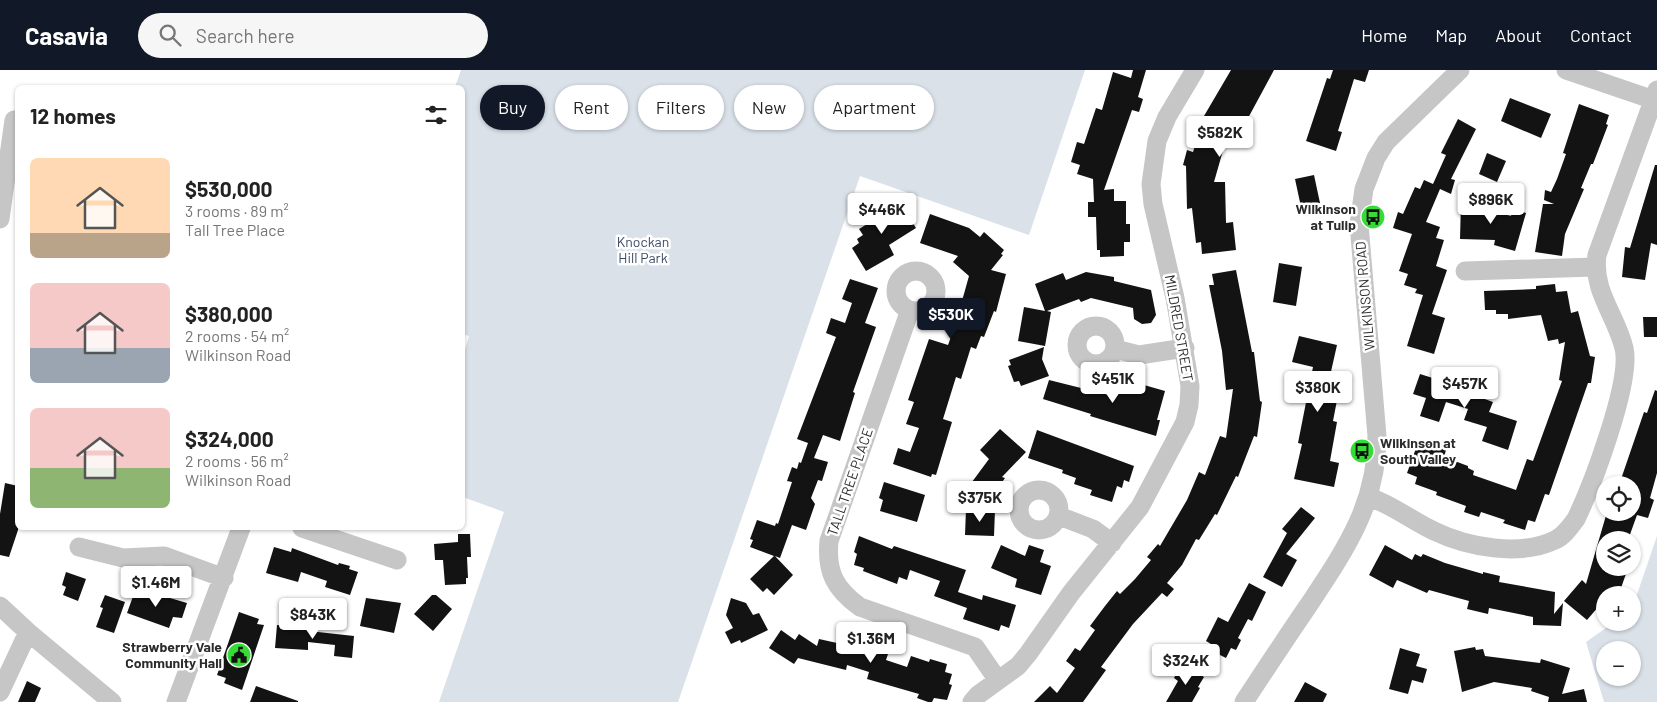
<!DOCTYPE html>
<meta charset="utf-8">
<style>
:root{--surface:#fff;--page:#f6f6f6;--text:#222;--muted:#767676;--accent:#111827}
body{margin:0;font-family:Barlow,sans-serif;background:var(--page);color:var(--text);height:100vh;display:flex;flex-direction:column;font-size:19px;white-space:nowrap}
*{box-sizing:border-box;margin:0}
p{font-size:16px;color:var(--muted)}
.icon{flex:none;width:28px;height:28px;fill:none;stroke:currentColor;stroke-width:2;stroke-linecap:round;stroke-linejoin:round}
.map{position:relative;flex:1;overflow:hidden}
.details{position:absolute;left:15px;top:15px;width:450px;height:445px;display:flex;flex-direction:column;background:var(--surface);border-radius:8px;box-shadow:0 1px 4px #0004}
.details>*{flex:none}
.guide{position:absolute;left:480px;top:15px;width:475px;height:45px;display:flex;gap:10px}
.controls{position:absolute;left:1596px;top:406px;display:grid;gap:10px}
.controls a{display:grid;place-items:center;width:45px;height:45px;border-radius:50%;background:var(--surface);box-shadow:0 1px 4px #0004;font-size:25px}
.price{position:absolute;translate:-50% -42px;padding:0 11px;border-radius:5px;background:#fff;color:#222;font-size:16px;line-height:32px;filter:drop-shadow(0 1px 2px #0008)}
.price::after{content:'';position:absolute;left:50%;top:30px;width:15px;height:11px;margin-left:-8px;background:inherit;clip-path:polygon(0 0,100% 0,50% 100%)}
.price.selected{background:var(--accent);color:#fff}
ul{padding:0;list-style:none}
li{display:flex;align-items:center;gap:15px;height:125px;padding:0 15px}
li span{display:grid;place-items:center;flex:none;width:140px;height:100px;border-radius:8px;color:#555}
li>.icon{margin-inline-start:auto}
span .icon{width:60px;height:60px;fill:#fffc;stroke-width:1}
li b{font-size:21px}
h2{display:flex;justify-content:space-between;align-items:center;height:60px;padding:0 15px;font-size:21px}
.tag{padding:0 18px;border-radius:22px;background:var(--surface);box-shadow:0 1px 4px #0004;font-size:18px;line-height:45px}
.tag.selected{background:var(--accent);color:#fff}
header{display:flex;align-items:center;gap:30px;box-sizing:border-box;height:70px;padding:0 25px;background:var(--accent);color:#fff}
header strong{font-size:24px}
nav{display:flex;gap:28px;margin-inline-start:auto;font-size:18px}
.search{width:350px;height:45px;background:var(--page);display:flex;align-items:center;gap:12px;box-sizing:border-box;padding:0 18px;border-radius:28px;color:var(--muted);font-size:19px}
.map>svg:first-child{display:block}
.green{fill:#dae1e9;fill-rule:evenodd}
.building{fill:#131313}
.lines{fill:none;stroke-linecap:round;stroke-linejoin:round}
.minor{stroke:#c6c6c6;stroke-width:19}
.labels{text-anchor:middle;stroke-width:5;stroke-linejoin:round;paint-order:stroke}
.poi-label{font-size:14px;font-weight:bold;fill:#2c2c2c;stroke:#fff;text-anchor:end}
.park-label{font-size:14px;fill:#3c4c65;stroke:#fff}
.street-label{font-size:14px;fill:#2c2c2c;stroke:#fff}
</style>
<header>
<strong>Casavia</strong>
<div class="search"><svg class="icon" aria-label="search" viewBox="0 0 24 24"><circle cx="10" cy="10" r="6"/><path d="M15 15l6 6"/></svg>Search here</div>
<nav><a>Home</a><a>Map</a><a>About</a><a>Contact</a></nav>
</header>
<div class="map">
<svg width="1657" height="632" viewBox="0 0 1657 632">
<rect width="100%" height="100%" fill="#fff"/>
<!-- green -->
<path class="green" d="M461,0H1085L1029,165L860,106L678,632H439L504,442L463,427L462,290L469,266L462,264V18L455,17Z
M1657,466V632H1604L1586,572L1613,553L1632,552L1633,536ZM1605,580H1632V608H1605Z"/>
<!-- building -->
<path class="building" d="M1133,0H1146L1138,27L1143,29L1139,42L1132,40L1104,120L1114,119V131H1126V154H1130V172H1124V186L1100,187V180H1097L1096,147H1088V132H1094L1093,109L1077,104L1080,95L1071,92L1077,72L1084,74L1096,38L1102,40L1113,2L1131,8Z
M1231,0H1274L1247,50L1249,52L1242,64L1239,63L1233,74L1226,70L1214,112H1225L1226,153L1233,152L1236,180L1202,184L1201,172L1196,173L1192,138L1187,139L1186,96L1183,95L1187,80L1193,82L1197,70L1201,71L1212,51L1204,46Z
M1333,0H1369L1365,12L1354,9L1338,61L1342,62L1336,81L1306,71L1327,8L1330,9Z
M1510,28L1551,44L1541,68L1501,51Z
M1579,34L1609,45L1606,54L1608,55L1593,94H1591L1581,118L1584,119L1565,164L1562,186L1535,182L1543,134H1554L1544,130L1545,120L1551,122L1557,109L1566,84L1563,83Z
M1458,49L1476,59L1451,109L1455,110L1451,124L1440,119L1426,152L1440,157L1436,168L1444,170L1436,196L1447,200L1432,244L1445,248L1434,284L1407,276L1423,225L1415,223L1417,219L1404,215L1408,204L1399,201L1412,164L1393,158L1398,142L1403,144L1415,117L1420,119L1424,110L1433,114L1446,85L1441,83Z
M1487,83L1506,91L1497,112L1479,104Z
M1655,95H1657V175L1651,173L1645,210L1622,207L1625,177L1630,178Z
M1314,105L1320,133L1301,137L1295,109Z
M893,131L896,135L900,133L916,158L889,175L894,185L866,201L852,178L859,173L857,169L863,165L859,159L877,148L874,143Z
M1461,131L1485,132V139L1511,146L1513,139L1526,143L1515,181L1494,175L1495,170L1460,169Z
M930,144L969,158L980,167L984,162L1004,180L1001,184L1003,185L991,200L1006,204L996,242L994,241L984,267L981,266L976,279L971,277L961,309L956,307L943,349L952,352L936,405L932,404L931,407L893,394L898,378L910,382L919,358L906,354L914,332L908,330L929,269L948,275L956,253L953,252L960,238L969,206L953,192L958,186L920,173Z
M1279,193L1302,197L1296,236L1273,232Z
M1236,200L1252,282H1254L1260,331L1262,332L1257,367L1254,366L1238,407L1236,406L1217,445L1215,444L1199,470L1196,469L1182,495L1167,513L1174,519L1167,527L1162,523L1133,554L1101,597L1106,600L1083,632H1034L1050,616L1057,623L1075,598L1066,591L1075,578L1080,581L1095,560L1090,556L1105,536L1117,521L1120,524L1135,509L1151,490L1147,487L1158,474L1160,476L1187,430L1199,402L1205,405L1220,366L1226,368L1233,319L1226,320L1222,281L1209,215H1214L1212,204Z
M1086,202L1114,207V211L1151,220L1156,245L1151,253L1142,254L1134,249L1133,238L1091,228L1081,232L1079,229L1047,241L1051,242L1045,276L1018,271L1024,237L1045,241L1035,214L1063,203L1066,210Z
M850,209L878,218L865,253L876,257L853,322L855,323L840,371L823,365L814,388L828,392L822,411L818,410L811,428L815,434L806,460L792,455L780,488L775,486L793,505L774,525L767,518L763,522L750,509L774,486L750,477L753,470L750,469L757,450L775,456L776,453L778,454L792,412L787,411L792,397L797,399L799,392L801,393L808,373L797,369L836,267L826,263L831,248L845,253L852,233L842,229Z
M1555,214L1556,222L1567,221L1571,243L1578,241L1590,286L1595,287L1591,313H1588L1549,425L1545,424L1535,452L1528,450L1525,460L1503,453L1505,450L1481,442L1479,447L1464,442L1466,436L1436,425L1437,422L1415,414L1417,407L1407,403L1419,370L1446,380L1444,387L1468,396V398L1474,401L1473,405L1516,420L1527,389L1533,391L1562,311L1559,310L1565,272L1559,274L1558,269L1548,271L1541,245L1508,249V244H1496V240H1485L1484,221L1536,219V216Z
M1643,247H1657V267H1644Z
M1299,266L1337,275L1330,306L1345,309L1341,326L1338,325L1333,351L1337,352L1330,391L1339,393L1334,417L1294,409L1302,374L1298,373L1313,297L1292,292Z
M1044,277L1042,289L1049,306L1021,316L1019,311L1014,312L1008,296L1011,295L1009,290Z
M1420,304L1458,316L1457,319L1493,332L1489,342L1517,351L1508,380L1482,371L1487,357L1464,350L1468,339L1446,332L1439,352L1420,346L1426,328L1413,324Z
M1049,310L1113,326L1116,313L1142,320L1144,315L1165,321L1157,350H1160L1156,366L1090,346L1091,344L1043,329Z
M1655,320L1657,321V403L1650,428L1654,430L1648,448L1637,445L1628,470H1605V498H1628L1621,518L1615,517L1608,525H1605V529L1587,550L1564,531L1582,510L1586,514L1607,442H1632V415H1619L1644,342L1647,343Z
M1000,359L1026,382L1002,407L1005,408L989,431L969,416L989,389L980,380Z
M1037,360L1134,396L1129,412L1124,410L1122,418L1117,416L1112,432L1090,425L1092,420L1074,414L1076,408L1062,403L1063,400L1028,388Z
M884,412L925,425L917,452L880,441L883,430L879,428Z
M5,413L18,416V460L9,487L0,485V444Z
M1301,437L1315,448L1286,484L1297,490L1282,517L1263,507L1287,463L1282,459Z
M966,439L995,440L994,466L965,465Z
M458,464H470L471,487H467L468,508H466V514L445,515L443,490H435L434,474L458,472Z
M859,466L892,479L894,476L966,500L958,522L982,530L983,525L1016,535L1009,558L1001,555L999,561L963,549L967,538L934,526L940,511L910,500L907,510L899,507L897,514L863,501L864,498L854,495L857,484L854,482Z
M1001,475L1025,486L1029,475L1044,480L1040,492L1051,496L1041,525L1015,517L1017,509L991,498Z
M1385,475L1412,490L1415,484L1421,487L1423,484L1445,493L1483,504V502L1500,506L1499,512L1555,522L1554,544L1563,533L1561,556L1533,555V547L1489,538L1488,544L1467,539L1469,531L1429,520L1427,523L1397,510L1393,518L1369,505Z
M274,477L291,482L292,478L338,495L339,493L350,496L349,499L358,502L350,525L325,517L327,511L301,502L298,512L266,503Z
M66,502L86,509L78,531L63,525L66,517L62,515Z
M1249,513L1266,522L1252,551L1248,549L1238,568L1241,570L1236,580L1231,578L1226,588L1208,579L1211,574L1206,571L1218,547L1228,552Z
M136,518L187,533L182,548L173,547L169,558L127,543Z
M105,525L125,532L114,563L96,557L103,538L100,537Z
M432,525H436L452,539L433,561L414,544Z
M366,528L401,533L394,563L360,556Z
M731,528L746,533L753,545L759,543L768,560L741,573L740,570L731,574L725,562L733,558L726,545Z
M239,542L259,549L257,554L264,555L242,620L224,613L226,608L217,605Z
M277,555L309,557V561L354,566L352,588L334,586L335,575L308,572V580L275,578Z
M781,560L795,570L799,564L817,576L819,569L855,577L857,570L875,576L877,570L891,575L886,590L907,597L911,586L929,592L930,589L947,594L945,602L952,604L949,614L952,615L947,630L934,628L932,632H928L917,628L919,624L867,609L869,602L847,595L846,600L798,588L794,594L769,578Z
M1475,577L1476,580L1483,579L1485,586L1540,593L1541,589L1570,598L1562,624L1584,619L1587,632H1548L1549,627L1531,621L1532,618L1494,612L1462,622L1454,581Z
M1400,578L1420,584L1416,596L1427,599L1423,613L1412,610L1408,624L1389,619Z
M1182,594L1204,607L1198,617L1200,618L1192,632H1166L1178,611L1174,608Z
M27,611L41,618L35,632H18Z
M1305,612L1327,624L1323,632H1294Z
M256,616L298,631V632H250Z"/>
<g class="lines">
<!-- minor -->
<path class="minor" d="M1566,0L1657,31
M0,149L14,50
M1465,201L1595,197
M896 221a20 20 0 1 1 40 0a20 20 0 1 1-40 0Z
M910,240L829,471C826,502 835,519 860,537L975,577L997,609
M1077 275a19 19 0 1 1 38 0a19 19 0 1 1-38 0Z
M1115,279L1139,285L1185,278
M1019 440a20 20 0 1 1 40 0a20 20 0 1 1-40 0Z
M1369,427C1393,435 1412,451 1434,461C1467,477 1520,487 1555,470C1564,466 1570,457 1576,449C1592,416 1632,311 1624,278C1616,245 1592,221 1597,185L1657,20
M1059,446L1093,459L1112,473
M302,458L397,490
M79,477L123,488L164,486L224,508
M0,536L28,562L112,632
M0,622L28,562
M176,632L241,458
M972,632L978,625L1018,596L1028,584L1071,523L1140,437L1185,352L1189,335L1190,316L1175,228L1153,134L1151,114L1157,71L1167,47L1195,0
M1244,632C1265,600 1286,568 1308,536C1345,480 1377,435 1377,366L1359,154L1364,119L1376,88L1386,72L1460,0"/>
</g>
<!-- icons -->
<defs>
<symbol id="bus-disc" viewBox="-11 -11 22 22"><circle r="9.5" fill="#35dc35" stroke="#fff"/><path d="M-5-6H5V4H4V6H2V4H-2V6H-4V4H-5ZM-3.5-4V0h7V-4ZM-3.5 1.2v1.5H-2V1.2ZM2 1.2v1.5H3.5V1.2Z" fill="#111"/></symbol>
<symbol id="civic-disc" viewBox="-11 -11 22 22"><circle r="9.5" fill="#35dc35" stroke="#fff"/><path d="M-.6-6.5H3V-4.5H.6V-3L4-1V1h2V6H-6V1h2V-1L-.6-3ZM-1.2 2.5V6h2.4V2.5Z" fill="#111"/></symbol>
</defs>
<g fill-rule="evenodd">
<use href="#bus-disc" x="1359" y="133" width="28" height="28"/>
<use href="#bus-disc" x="1348" y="367" width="28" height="28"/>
<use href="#civic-disc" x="225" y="571" width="28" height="28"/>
</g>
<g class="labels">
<!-- poi labels -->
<g class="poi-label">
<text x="1356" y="144">Wilkinson<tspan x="1356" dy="16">at Tulip</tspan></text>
<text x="1380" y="378" text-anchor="start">Wilkinson at<tspan x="1380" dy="16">South Valley</tspan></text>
<text x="222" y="582">Strawberry Vale<tspan x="222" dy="16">Community Hall</tspan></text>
</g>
<!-- park labels -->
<g class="park-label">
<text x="643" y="177">Knockan<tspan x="643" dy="16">Hill Park</tspan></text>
</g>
<!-- street labels -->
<g class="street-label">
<text transform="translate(1365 226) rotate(-95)" y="5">WILKINSON ROAD</text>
<text transform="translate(1179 258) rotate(80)" y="5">MILDRED STREET</text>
<text transform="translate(850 412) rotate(-71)" y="5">TALL TREE PLACE</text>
</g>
</g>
</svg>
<div class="controls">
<a><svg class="icon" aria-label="locate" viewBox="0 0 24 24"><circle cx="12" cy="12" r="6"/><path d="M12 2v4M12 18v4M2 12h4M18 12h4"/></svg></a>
<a><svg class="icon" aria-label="layers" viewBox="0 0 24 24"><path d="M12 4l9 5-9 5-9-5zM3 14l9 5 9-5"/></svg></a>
<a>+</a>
<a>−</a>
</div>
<b class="price" style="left:1220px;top:88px">$582K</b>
<b class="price" style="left:1491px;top:155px">$896K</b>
<b class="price" style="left:882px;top:165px">$446K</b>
<b class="price selected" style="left:951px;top:270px">$530K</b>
<b class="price" style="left:1113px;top:334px">$451K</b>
<b class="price" style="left:1465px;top:339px">$457K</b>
<b class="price" style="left:1318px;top:343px">$380K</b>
<b class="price" style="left:980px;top:453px">$375K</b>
<b class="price" style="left:156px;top:538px">$1.46M</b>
<b class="price" style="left:313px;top:570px">$843K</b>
<b class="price" style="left:871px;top:594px">$1.36M</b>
<b class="price" style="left:1186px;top:616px">$324K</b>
<div class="guide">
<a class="tag selected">Buy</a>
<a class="tag">Rent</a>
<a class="tag">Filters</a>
<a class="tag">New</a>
<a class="tag">Apartment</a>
</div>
<section class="details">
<h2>12 homes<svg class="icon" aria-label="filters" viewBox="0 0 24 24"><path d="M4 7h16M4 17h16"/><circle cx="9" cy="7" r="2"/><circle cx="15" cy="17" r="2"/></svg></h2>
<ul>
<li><span style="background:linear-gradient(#ffd9b3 75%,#b9a48a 0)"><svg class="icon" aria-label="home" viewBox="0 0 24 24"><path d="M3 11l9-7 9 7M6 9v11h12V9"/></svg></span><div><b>$530,000</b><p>3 rooms · 89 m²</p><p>Tall Tree Place</p></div></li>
<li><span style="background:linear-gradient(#f6c9c9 65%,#9aa5b1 0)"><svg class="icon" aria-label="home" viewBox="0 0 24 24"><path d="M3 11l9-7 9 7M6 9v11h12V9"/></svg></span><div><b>$380,000</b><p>2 rooms · 54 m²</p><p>Wilkinson Road</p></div></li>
<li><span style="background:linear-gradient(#f6c9c9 60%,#8fb573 0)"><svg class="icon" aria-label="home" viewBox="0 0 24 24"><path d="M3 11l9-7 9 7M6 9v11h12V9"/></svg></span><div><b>$324,000</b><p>2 rooms · 56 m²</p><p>Wilkinson Road</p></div></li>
</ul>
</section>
</div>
